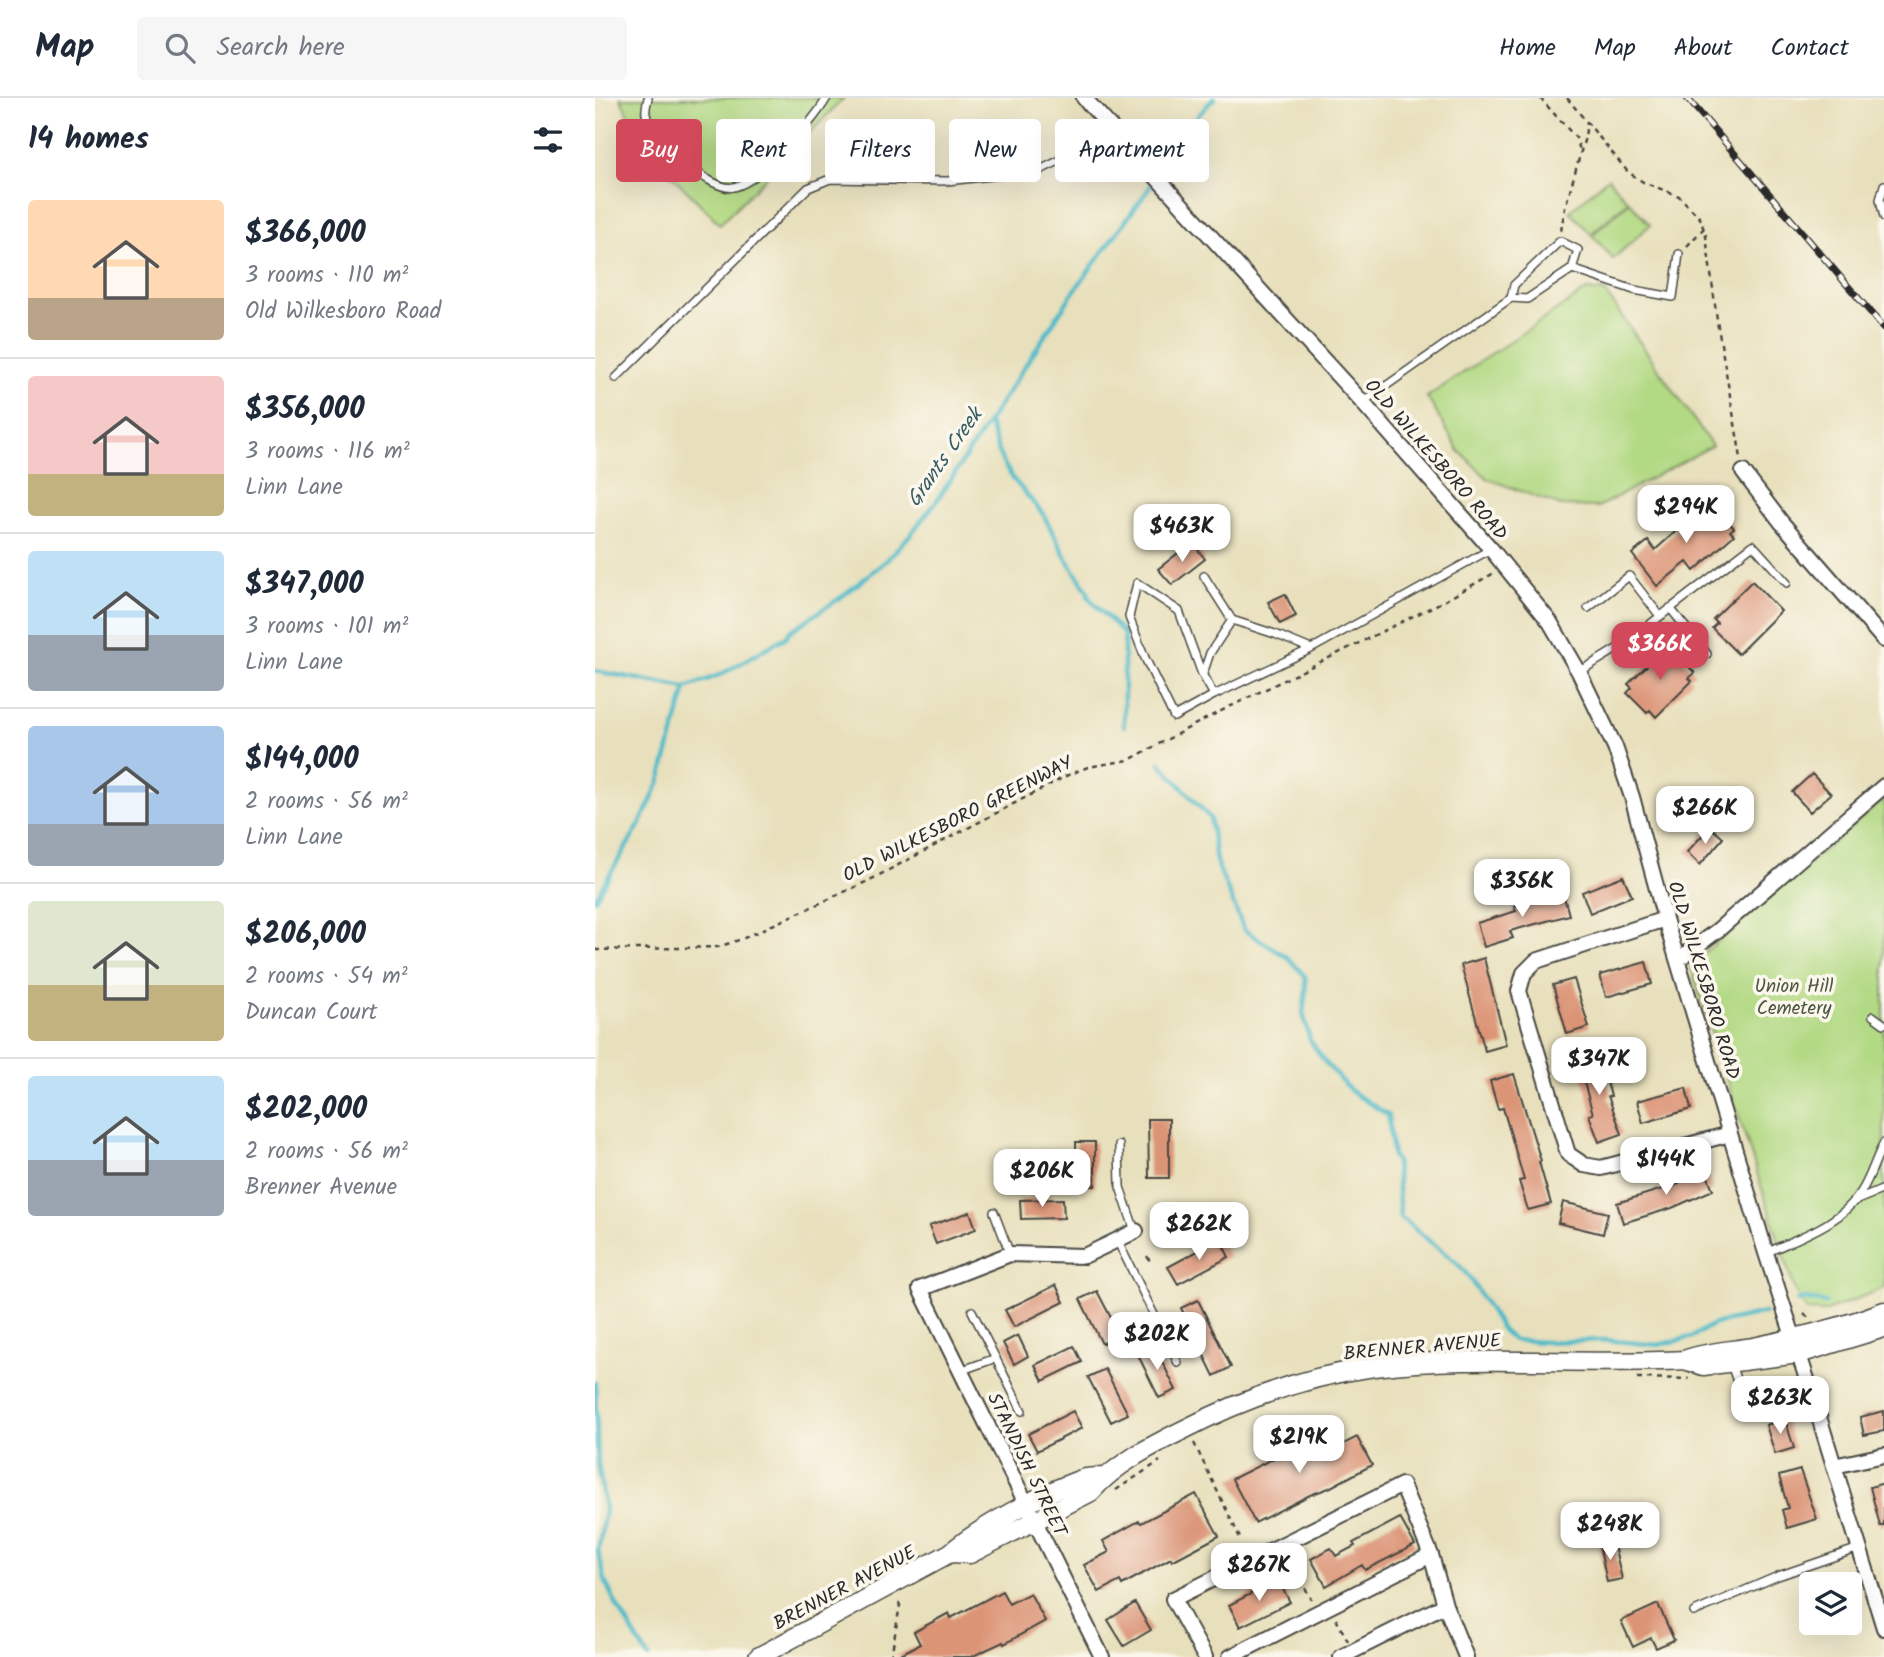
<!DOCTYPE html>
<meta charset="utf-8">
<style>
:root{--surface:#fff;--page:#f6f6f7;--text:#1f2937;--muted:#747a83;--line:#e0e1e3;--accent:#d1495b}
body{margin:0;font-family:Kalam,sans-serif;background:var(--page);color:var(--text);height:100vh;display:flex;flex-direction:column;font-size:26px;white-space:nowrap}
*{box-sizing:border-box;margin:0}
p{font-size:23px;color:var(--muted)}
.icon{flex:none;width:38px;height:38px;fill:none;stroke:currentColor;stroke-width:2;stroke-linecap:round;stroke-linejoin:round}
.map{position:relative;flex:1;overflow:hidden}
.sheet{display:flex;flex-direction:column;background:var(--surface);width:595px}
.sheet>*{flex:none}
.guide{position:absolute;left:21px;top:21px;width:665px;height:63px;display:flex;gap:14px}
.tools{position:absolute;left:1204px;top:1474px;display:grid;gap:14px}
.tools a{display:grid;place-items:center;width:63px;height:63px;border-radius:7px;background:var(--surface);box-shadow:0 7px 28px #0002;font-size:35px}
.price{position:absolute;translate:-50% -60px;padding:0 16px;border-radius:14px;background:#fff;color:#222;font-size:23px;line-height:46px;filter:drop-shadow(0 2px 4px #0008)}
.price::after{content:'';position:absolute;left:50%;top:42px;width:21px;height:16px;margin-left:-10px;background:inherit;clip-path:polygon(0 0,100% 0,50% 100%)}
.price.on{background:var(--accent);color:#fff}
ul{padding:0;list-style:none}
li{display:flex;align-items:center;gap:21px;height:175px;padding:0 28px}
li+li{border-top:2px solid var(--line)}
li span{display:grid;place-items:center;flex:none;width:196px;height:140px;border-radius:7px;color:#555}
li>.icon{margin-inline-start:auto}
span .icon{width:84px;height:84px;fill:#fffc;stroke-width:1}
li b{font-size:30px}
h2{display:flex;justify-content:space-between;align-items:center;height:84px;padding:0 28px;font-size:30px}
.pill{padding:0 24px;border-radius:7px;background:var(--surface);box-shadow:0 7px 28px #0002;font-size:24px;line-height:63px}
.pill.on{background:var(--accent);color:#fff}
header{display:flex;align-items:center;gap:42px;box-sizing:border-box;height:98px;padding:0 35px;background:var(--surface);border-bottom:2px solid var(--line)}
header strong{font-size:33px}
nav{display:flex;gap:38px;margin-inline-start:auto;font-size:24px}
.search{width:490px;height:63px;background:var(--page);display:flex;align-items:center;gap:18px;box-sizing:border-box;padding:0 24px;border-radius:7px;color:var(--muted);font-size:26px}
main{display:flex;flex:1;min-height:0}
.map>svg:first-child{display:block}
.green{fill:#b2d983;stroke:#6e8257;stroke-width:2}
.lines{fill:none;stroke-linecap:round;stroke-linejoin:round}
.stream{stroke:#4dbac8;stroke-width:4.5}
.building{fill:#dc9477}
.service-casing{stroke:#474641;stroke-width:10}
.minor-casing{stroke:#474641;stroke-width:18}
.tertiary-casing{stroke:#474641;stroke-width:21}
.path{stroke:#474641;stroke-width:2.5;stroke-dasharray:5 5;stroke-linecap:butt}
.service{stroke:#fff;stroke-width:7}
.minor{stroke:#fff;stroke-width:14}
.tertiary{stroke:#fff;stroke-width:18}
.rail-casing{stroke:#2b2b2b;stroke-width:7}
.rail{stroke:#fbf7ec;stroke-width:4.5;stroke-dasharray:13;stroke-linecap:butt}
.labels{text-anchor:middle;stroke-width:7;stroke-linejoin:round;paint-order:stroke}
.street-label{font-size:19px;fill:#2b2b2b;stroke:#fbf7ec}
.park-label{font-size:19px;fill:#4d5641;stroke:#fbf7ec}
.water-label{font-size:21px;font-style:italic;fill:#375d62;stroke:#fbf7ec}
</style>
<header>
<strong>Map</strong>
<div class="search"><svg class="icon" aria-label="search" viewBox="0 0 24 24"><circle cx="10" cy="10" r="6"/><path d="M15 15l6 6"/></svg>Search here</div>
<nav><a>Home</a><a>Map</a><a>About</a><a>Contact</a></nav>
</header>
<main>
<section class="sheet">
<h2>14 homes<svg class="icon" aria-label="filters" viewBox="0 0 24 24"><path d="M4 7h16M4 17h16"/><circle cx="9" cy="7" r="2"/><circle cx="15" cy="17" r="2"/></svg></h2>
<ul>
<li><span style="background:linear-gradient(#ffd9b3 70%,#b9a48a 0)"><svg class="icon" aria-label="home" viewBox="0 0 24 24"><path d="M3 11l9-7 9 7M6 9v11h12V9"/></svg></span><div><b>$366,000</b><p>3 rooms · 110 m²</p><p>Old Wilkesboro Road</p></div></li>
<li><span style="background:linear-gradient(#f6c9c9 70%,#c2b280 0)"><svg class="icon" aria-label="home" viewBox="0 0 24 24"><path d="M3 11l9-7 9 7M6 9v11h12V9"/></svg></span><div><b>$356,000</b><p>3 rooms · 116 m²</p><p>Linn Lane</p></div></li>
<li><span style="background:linear-gradient(#bfe0f5 60%,#9aa5b1 0)"><svg class="icon" aria-label="home" viewBox="0 0 24 24"><path d="M3 11l9-7 9 7M6 9v11h12V9"/></svg></span><div><b>$347,000</b><p>3 rooms · 101 m²</p><p>Linn Lane</p></div></li>
<li><span style="background:linear-gradient(#a9c7e8 70%,#9aa5b1 0)"><svg class="icon" aria-label="home" viewBox="0 0 24 24"><path d="M3 11l9-7 9 7M6 9v11h12V9"/></svg></span><div><b>$144,000</b><p>2 rooms · 56 m²</p><p>Linn Lane</p></div></li>
<li><span style="background:linear-gradient(#dfe7d0 60%,#c2b280 0)"><svg class="icon" aria-label="home" viewBox="0 0 24 24"><path d="M3 11l9-7 9 7M6 9v11h12V9"/></svg></span><div><b>$206,000</b><p>2 rooms · 54 m²</p><p>Duncan Court</p></div></li>
<li><span style="background:linear-gradient(#bfe0f5 60%,#9aa5b1 0)"><svg class="icon" aria-label="home" viewBox="0 0 24 24"><path d="M3 11l9-7 9 7M6 9v11h12V9"/></svg></span><div><b>$202,000</b><p>2 rooms · 56 m²</p><p>Brenner Avenue</p></div></li>
</ul>
</section>
<div class="map">
<svg width="1289" height="1559" viewBox="0 0 1289 1559">
<rect width="100%" height="100%" fill="#fbf7ec"/>
<filter id="ink" filterUnits="userSpaceOnUse"><feTurbulence type="fractalNoise" baseFrequency=".0143" numOctaves="2"/><feDisplacementMap in="SourceGraphic" scale="14" xChannelSelector="R" yChannelSelector="G"/><feConvolveMatrix kernelMatrix="1 2 1 2 8 2 1 2 1" color-interpolation-filters="sRGB"/></filter>
<filter id="wash" filterUnits="userSpaceOnUse"><feTurbulence type="fractalNoise" baseFrequency=".00686" numOctaves="4" result="noise"/><feDisplacementMap in="SourceGraphic" scale="28" xChannelSelector="R" yChannelSelector="G"/><feGaussianBlur stdDeviation="1.57" result="paint"/><feColorMatrix in="noise" values="0 0 0 0 0 0 0 0 0 0 0 0 0 0 0 0 0 1.4 0 .05"/><feComposite in="paint" operator="in"/></filter>
<g filter="url(#wash)">
<rect width="100%" height="100%" fill="#e8e0bc"/>
<!-- green -->
<path class="green" d="M25,0H249L125,126L54,55Z
M1013,80L1033,103L996,136L975,113Z
M1035,104L1055,127L1018,161L997,137Z
M992,192L1010,194L1117,348L1003,409L966,408L893,381L864,353L832,299Z
M1289,701V1190L1229,1214L1212,1213L1200,1193L1095,867Z"/>
<g class="lines">
<!-- stream -->
<path class="stream" d="M394,325L407,363L419,382L448,416L471,460L493,494V499L529,536V628
M0,573L91,590L127,576L191,539L194,534L245,500L291,463L315,437L343,401L477,196L548,99L602,19L619,0
M565,665L615,720L621,763L649,832L692,859L710,878L711,892L708,915L715,942L729,963L757,994L793,1017L798,1059L801,1063L805,1119L864,1167L874,1179L907,1232L918,1242L951,1244L1010,1242L1063,1247L1097,1239L1119,1226L1170,1215
M0,801L45,726L65,683L91,590
M1202,1203L1209,1201L1231,1205
M0,1285L3,1365L10,1412L3,1454L11,1485L22,1508L53,1559"/>
</g>
<g id="blocks">
<!-- building -->
<path class="building" d="M1115,403L1139,430L1135,433L1139,437L1099,473L1092,464L1062,488L1037,456L1053,443L1060,452Z
M597,444L610,461L577,487L563,471Z
M1157,483L1186,513L1143,556L1117,530L1122,525L1118,521Z
M690,496L701,518L685,526L673,504Z
M1070,550L1077,557L1079,554L1100,575L1094,580L1097,583L1061,619L1055,612L1052,615L1032,595L1037,590L1033,586Z
M1217,676L1236,696L1215,714L1197,694Z
M1115,729L1128,740L1105,767L1092,754Z
M1028,778L1037,798L995,815L987,794Z
M968,795L974,817L915,833L918,840L889,849L882,825L921,813L919,808Z
M889,860L911,947L890,953L866,867Z
M1051,864L1057,886L1011,899L1005,877Z
M979,881L994,929L972,936L958,887Z
M1003,954L1016,998H1013L1027,1036L1004,1044L994,1017L998,1016L982,960Z
M919,976L946,1063L944,1064L956,1106L933,1112L924,1083L929,1082L908,1010L903,1011L895,983Z
M1091,990L1096,1011L1048,1025L1042,1003Z
M553,1021H574V1080H554Z
M481,1044H500V1088H482Z
M1110,1071L1118,1092L1077,1110L1028,1125L1022,1105L1084,1086L1082,1082Z
M468,1101L469,1120L426,1121L425,1102Z
M968,1104L1013,1115L1008,1136L963,1125Z
M375,1114L381,1131L341,1146L334,1128Z
M625,1141L634,1159L583,1186L573,1169Z
M461,1187L469,1204L419,1229L410,1212Z
M502,1193L525,1237L507,1246L485,1201Z
M603,1202L636,1269L619,1278L586,1210Z
M423,1237L433,1258L419,1266L408,1245Z
M559,1247L581,1292L564,1300L542,1255Z
M479,1248L487,1264L448,1283L440,1267Z
M510,1271L533,1316L516,1324L493,1279Z
M478,1313L487,1330L442,1353L433,1336Z
M1289,1313V1333L1269,1337L1265,1319Z
M1190,1321L1199,1350L1180,1356L1171,1327Z
M733,1336L741,1350L762,1339L777,1367L734,1390L715,1397L660,1425L637,1381L683,1358L685,1361Z
M1205,1372L1222,1421L1192,1430L1187,1412L1193,1410L1184,1378Z
M1289,1385V1428H1285L1275,1389Z
M601,1396L624,1438L577,1463L576,1460L527,1487L525,1483L504,1494L489,1467L514,1454L508,1443L544,1423L546,1425Z
M805,1420L820,1447L770,1472L767,1467L731,1488L716,1461L736,1450L741,1458L760,1448L758,1445Z
M1018,1444L1027,1481L1012,1484L1004,1447Z
M683,1482L695,1504L645,1529L634,1507Z
M407,1493L414,1506L435,1495L450,1523L409,1546L408,1544L376,1559H300L325,1546L319,1534L354,1515L356,1520Z
M540,1505L556,1532L529,1548L513,1522Z
M1063,1506L1079,1542L1061,1550L1056,1540L1038,1549L1026,1523Z"/>
</g>
</g>
<g filter="url(#ink)">
<use href="#blocks" fill-opacity="0" stroke="#474641" stroke-width="2"/>
<g class="lines">
<defs>
<path id="service" d="M53,0C52,5 50,11 51,16C54,38 116,95 139,89C166,83 217,25 232,0
M1289,87L1285,102L1289,119
M977,171L1039,192L1078,199L1084,156
M21,280L213,90L235,81L352,83L443,73L486,52L514,28
M768,304L916,200L932,201L977,171L983,152L965,143L919,187L916,200
M609,478L637,522L680,536L716,551L896,451
M993,510L1034,478L1065,518
M1075,510L1112,556
M984,574L1028,547L1158,447L1192,485
M608,576L615,555L637,522
M619,597L607,576L584,513L542,485L534,519L550,560L579,619L619,597L716,551
M1278,918L1289,926
M524,1047L525,1089L540,1133
M1260,1103L1289,1091
M399,1114L415,1156
M522,1142L583,1265
M1171,1155C1204,1139 1245,1127 1266,1094C1276,1079 1280,1061 1289,1045
M377,1213L427,1313
M1136,1266L1144,1290
M365,1273L401,1260
M1099,1514L1183,1478L1264,1450"/>
<path id="minor" d="M489,0L767,304L896,451L955,524L984,574L1020,649L1037,699L1070,821L1171,1155L1220,1306L1289,1530
M1148,374L1187,425L1289,542
M1070,821L941,863L929,875L924,893L973,1056L989,1067L1006,1070L1135,1036
M1084,861L1123,832L1289,688
M1239,1368L1289,1357
M507,1559L325,1191L415,1156L489,1158L541,1133
M610,1559L578,1501L807,1387L836,1457L850,1507L871,1559
M635,1559L836,1457
M746,1559L850,1507"/>
<path id="tertiary" d="M1089,1262L1108,1268L1204,1256L1289,1230
M355,1455L375,1456L496,1394C519,1367 556,1348 588,1332C648,1301 712,1278 779,1269C882,1256 986,1268 1089,1262C1113,1253 1138,1253 1163,1248C1205,1239 1249,1229 1289,1213
M163,1559L355,1455C383,1430 450,1394 487,1381C494,1379 502,1379 509,1379"/>
</defs>
<!-- service casing -->
<use href="#service" class="service-casing"/>
<!-- minor casing -->
<use href="#minor" class="minor-casing"/>
<!-- tertiary casing -->
<use href="#tertiary" class="tertiary-casing"/>
<!-- path -->
<path class="path" d="M945,0L981,40L985,52
M972,0L1033,74L1048,84L1084,98L1105,120L1111,138L1123,229L1146,360
M966,133L970,110L990,39L992,24
M1092,148L1109,130
M0,852L123,849L147,841L273,783L473,677L493,669L534,662L614,619L849,503L899,475
M552,1158L556,1165
M1209,1216L1215,1221
M1042,1280L1094,1281
M599,1345L646,1442
M521,1392L565,1363
M710,1462L705,1480L716,1501
M741,1521L753,1543
M296,1559L305,1507L301,1501"/>
<!-- service -->
<use href="#service" class="service"/>
<!-- minor -->
<use href="#minor" class="minor"/>
<!-- tertiary -->
<use href="#tertiary" class="tertiary"/>
<defs>
<path id="rail" d="M1092,0L1289,230"/>
</defs>
<!-- rail casing -->
<use href="#rail" class="rail-casing"/>
<!-- rail -->
<use href="#rail" class="rail"/>
</g>
</g>
<g class="labels">
<!-- street labels -->
<g class="street-label">
<text transform="translate(842 361) rotate(49)" y="7">OLD WILKESBORO ROAD</text>
<text transform="translate(362 720) rotate(-27)" y="7">OLD WILKESBORO GREENWAY</text>
<text transform="translate(1110 882) rotate(73)" y="7">OLD WILKESBORO ROAD</text>
<text transform="translate(827 1248) rotate(-5)" y="7">BRENNER AVENUE</text>
<text transform="translate(433 1366) rotate(64)" y="7">STANDISH STREET</text>
<text transform="translate(249 1489) rotate(-28)" y="7">BRENNER AVENUE</text>
</g>
<!-- park labels -->
<g class="park-label">
<text x="1199" y="894">Union Hill<tspan x="1199" dy="22">Cemetery</tspan></text>
</g>
<!-- water labels -->
<g class="water-label">
<text transform="translate(349 359) rotate(-55)" y="7">Grants Creek</text>
</g>
</g>
</svg>
<div class="tools">
<a><svg class="icon" aria-label="layers" viewBox="0 0 24 24"><path d="M12 4l9 5-9 5-9-5zM3 14l9 5 9-5"/></svg></a>
</div>
<b class="price" style="left:1091px;top:447px">$294K</b>
<b class="price" style="left:587px;top:466px">$463K</b>
<b class="price on" style="left:1065px;top:584px">$366K</b>
<b class="price" style="left:1110px;top:748px">$266K</b>
<b class="price" style="left:927px;top:821px">$356K</b>
<b class="price" style="left:1004px;top:999px">$347K</b>
<b class="price" style="left:1071px;top:1099px">$144K</b>
<b class="price" style="left:447px;top:1111px">$206K</b>
<b class="price" style="left:604px;top:1164px">$262K</b>
<b class="price" style="left:562px;top:1274px">$202K</b>
<b class="price" style="left:1185px;top:1338px">$263K</b>
<b class="price" style="left:704px;top:1377px">$219K</b>
<b class="price" style="left:1015px;top:1464px">$248K</b>
<b class="price" style="left:664px;top:1505px">$267K</b>
<div class="guide">
<a class="pill on">Buy</a>
<a class="pill">Rent</a>
<a class="pill">Filters</a>
<a class="pill">New</a>
<a class="pill">Apartment</a>
</div>
</div>
</main>
